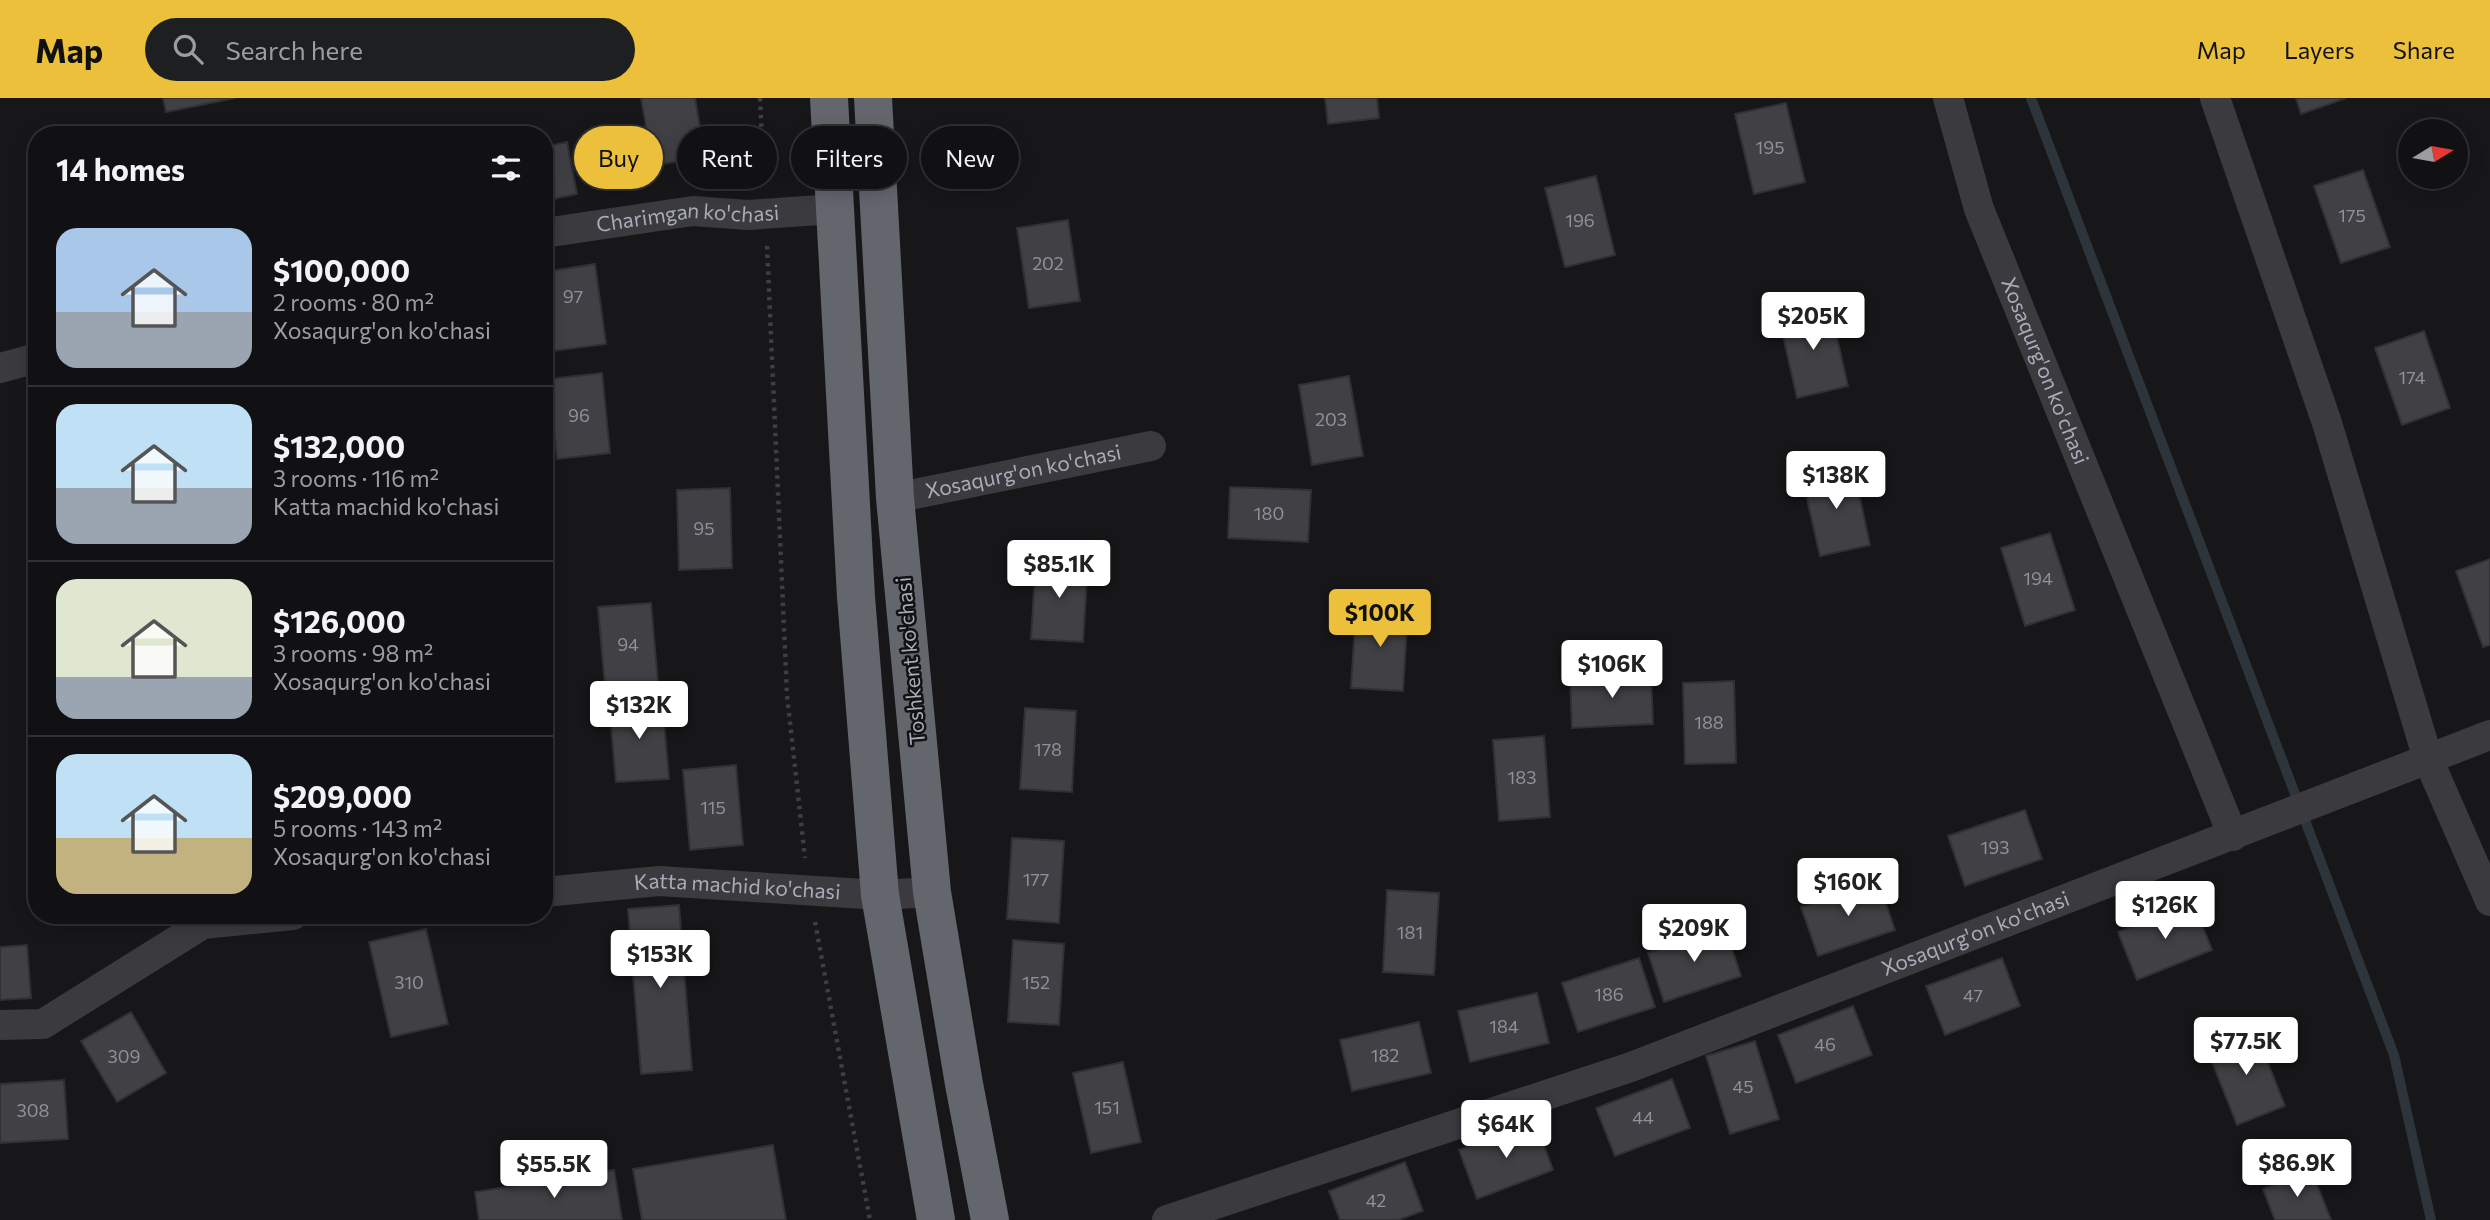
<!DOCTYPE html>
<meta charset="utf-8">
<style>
:root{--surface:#111113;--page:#1e1f21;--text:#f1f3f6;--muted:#9c9da0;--line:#303133;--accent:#ecc03b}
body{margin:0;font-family:Commissioner,sans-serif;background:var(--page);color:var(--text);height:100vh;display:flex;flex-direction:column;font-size:26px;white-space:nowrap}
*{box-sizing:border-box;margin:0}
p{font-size:23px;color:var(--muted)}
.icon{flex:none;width:38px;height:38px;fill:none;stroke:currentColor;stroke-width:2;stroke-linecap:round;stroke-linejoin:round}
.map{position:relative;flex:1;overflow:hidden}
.sheet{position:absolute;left:28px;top:28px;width:525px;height:798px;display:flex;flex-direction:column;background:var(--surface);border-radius:28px;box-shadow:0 4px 18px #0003,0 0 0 2px var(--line)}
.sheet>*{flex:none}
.banner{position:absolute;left:574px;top:28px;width:665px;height:63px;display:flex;gap:14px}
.needle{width:46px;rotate:79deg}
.tools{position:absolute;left:2398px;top:21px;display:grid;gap:14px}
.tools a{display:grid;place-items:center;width:70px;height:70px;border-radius:50%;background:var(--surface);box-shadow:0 4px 18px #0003,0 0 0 2px var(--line);font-size:35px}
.price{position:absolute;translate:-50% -60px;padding:0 16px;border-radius:7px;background:#fff;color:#222;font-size:23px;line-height:46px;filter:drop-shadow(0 2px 4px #0008)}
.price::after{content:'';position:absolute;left:50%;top:42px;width:21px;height:16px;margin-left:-10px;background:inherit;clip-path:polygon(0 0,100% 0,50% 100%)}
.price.on{background:var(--accent);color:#111}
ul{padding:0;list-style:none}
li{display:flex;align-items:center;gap:21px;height:175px;padding:0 28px}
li+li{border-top:2px solid var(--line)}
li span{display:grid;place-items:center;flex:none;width:196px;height:140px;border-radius:21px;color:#555}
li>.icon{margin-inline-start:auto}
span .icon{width:84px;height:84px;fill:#fffc;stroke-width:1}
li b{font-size:30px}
h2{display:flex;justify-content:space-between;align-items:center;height:84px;padding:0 28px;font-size:30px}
.tag{padding:0 24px;border-radius:32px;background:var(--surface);box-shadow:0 4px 18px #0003,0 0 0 2px var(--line);font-size:24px;line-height:63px}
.tag.on{background:var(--accent);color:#111}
header{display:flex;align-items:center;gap:42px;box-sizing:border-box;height:98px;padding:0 35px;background:var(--accent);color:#111}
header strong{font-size:33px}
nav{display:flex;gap:38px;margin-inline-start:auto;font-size:24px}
.search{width:490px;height:63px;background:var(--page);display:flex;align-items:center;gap:18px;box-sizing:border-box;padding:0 24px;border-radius:38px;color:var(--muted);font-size:26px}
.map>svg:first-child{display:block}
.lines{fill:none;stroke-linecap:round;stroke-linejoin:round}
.stream{stroke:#2d343c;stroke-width:10}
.building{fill:#414145;stroke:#313134;stroke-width:2}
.path{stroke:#3e3f44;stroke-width:4.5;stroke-dasharray:3.5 5;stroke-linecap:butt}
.street{stroke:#3a3a3f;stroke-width:30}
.highway{stroke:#64666e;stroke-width:38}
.labels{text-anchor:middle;stroke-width:5;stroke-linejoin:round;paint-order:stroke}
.number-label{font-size:18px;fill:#8f919b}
.street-label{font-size:21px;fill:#a9acb8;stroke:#121214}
</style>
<header>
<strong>Map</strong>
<div class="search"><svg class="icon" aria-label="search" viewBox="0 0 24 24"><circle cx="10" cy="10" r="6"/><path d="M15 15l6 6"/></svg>Search here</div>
<nav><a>Map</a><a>Layers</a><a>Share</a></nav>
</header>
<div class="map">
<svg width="2490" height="1122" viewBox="0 0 2490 1122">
<rect width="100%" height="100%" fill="#171719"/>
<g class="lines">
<!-- stream -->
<path class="stream" d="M2031,0L2394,957L2431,1122"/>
</g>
<!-- building -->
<path class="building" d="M163,0H235L166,14Z
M641,0H695L705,58L653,68Z
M1325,0H1377L1379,20L1328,26Z
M2296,0H2346L2301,16Z
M1786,5L1805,84L1754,96L1735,16Z
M567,44L577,96L544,103V49Z
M2363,72L2390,149L2341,165L2314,88Z
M1596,78L1615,157L1565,169L1545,90Z
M1068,122L1080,203L1029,210L1017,130Z
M595,166L606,246L553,253L544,174Z
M1830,209L1848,288L1797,300L1779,220Z
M2424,233L2450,310L2402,327L2375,250Z
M602,275L610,355L557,361L549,281Z
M1349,278L1363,358L1312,367L1299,287Z
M1853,368L1870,447L1820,458L1802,379Z
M1230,389L1311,392L1308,444L1228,440Z
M730,390L732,470L679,472L677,392Z
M2050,435L2075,512L2025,528L2001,450Z
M1036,460L1088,463L1083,544L1031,541Z
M2490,461V547L2483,549L2456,473Z
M651,505L658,585L605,589L598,509Z
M1356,509L1408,512L1403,593L1351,590Z
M1651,574L1653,626L1572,630L1570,578Z
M1734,583L1736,665L1685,666L1683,585Z
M662,601L669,681L616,684L609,605Z
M1025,610L1076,613L1072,694L1020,691Z
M1544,638L1550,719L1499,723L1493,642Z
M736,667L743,747L690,752L683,672Z
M2025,712L2042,761L1965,788L1948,738Z
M1012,740L1064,743L1059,825L1007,821Z
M1878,782L1895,832L1818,858L1801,809Z
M1387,792L1439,795L1434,877L1383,874Z
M2193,804L2212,852L2137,882L2118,834Z
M679,807L692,972L641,976L628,811Z
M1725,829L1741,878L1664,904L1648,855Z
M426,831L448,926L391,939L369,844Z
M1013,842L1064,846L1059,927L1008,924Z
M27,847L31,900L0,902V849Z
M1639,860L1655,909L1578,934L1562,885Z
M2002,860L2020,908L1945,937L1926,888Z
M1537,895L1549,945L1470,964L1458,913Z
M1853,908L1872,957L1796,985L1778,937Z
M131,914L166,975L117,1004L81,943Z
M1419,924L1431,975L1352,993L1340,942Z
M2255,932L2285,1008L2237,1027L2207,951Z
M1755,943L1779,1021L1730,1036L1706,958Z
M1123,964L1141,1044L1091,1055L1073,975Z
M1672,981L1690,1030L1615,1058L1596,1010Z
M64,982L68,1041L0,1045V986Z
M1535,1023L1553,1072L1477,1101L1459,1052Z
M773,1047L786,1122H642L633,1071Z
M1405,1064L1423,1113L1398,1122H1340L1329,1093Z
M2311,1071L2331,1122H2275L2263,1091Z
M614,1072L622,1122H479L475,1094Z"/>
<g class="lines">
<!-- path -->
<path class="path" d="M760,0L764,83
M767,148L787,597L805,760
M815,824L870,1122"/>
<!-- street -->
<g class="street">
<path id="s1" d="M1948,0L1979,111L2233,738"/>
<path d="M2215,0L2327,325L2428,661L2490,803"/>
<path id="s2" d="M544,135L693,113L748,117L834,111"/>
<path d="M0,270L37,260"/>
<path id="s3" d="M895,400L1151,348"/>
<path id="s4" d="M544,794L659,783L880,797L932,794"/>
<path d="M0,927L43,926L203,826L293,817"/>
<path id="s5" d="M1167,1122L1631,969L2490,637"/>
</g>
<!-- highway -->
<path class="highway" d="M829,0L856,499L880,797L936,1122
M873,0L895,400L932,794L964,986L990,1122"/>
</g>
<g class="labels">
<!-- number labels -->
<g class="number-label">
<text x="1770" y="56">195</text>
<text x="2352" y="124">175</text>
<text x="1580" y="129">196</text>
<text x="1048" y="172">202</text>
<text x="573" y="205">97</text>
<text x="2412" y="286">174</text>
<text x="579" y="324">96</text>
<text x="1331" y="328">203</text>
<text x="1269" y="422">180</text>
<text x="704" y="437">95</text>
<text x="2038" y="487">194</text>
<text x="628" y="553">94</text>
<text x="1709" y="631">188</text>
<text x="1048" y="658">178</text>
<text x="1522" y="686">183</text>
<text x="713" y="716">115</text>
<text x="1995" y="756">193</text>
<text x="1036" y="788">177</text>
<text x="1410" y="841">181</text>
<text x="409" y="891">310</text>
<text x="1036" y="891">152</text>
<text x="1609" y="903">186</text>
<text x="1973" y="904">47</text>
<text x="1504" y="935">184</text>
<text x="1825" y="953">46</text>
<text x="1385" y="964">182</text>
<text x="124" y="965">309</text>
<text x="1743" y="995">45</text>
<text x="1107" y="1016">151</text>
<text x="33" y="1019">308</text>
<text x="1643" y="1026">44</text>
<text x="1376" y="1109">42</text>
</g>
<!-- street labels -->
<g class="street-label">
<text dy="7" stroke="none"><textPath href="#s2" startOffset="145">Charimgan ko'chasi</textPath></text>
<text dy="7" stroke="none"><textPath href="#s1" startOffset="290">Xosaqurg'on ko'chasi</textPath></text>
<text dy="7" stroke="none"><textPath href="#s3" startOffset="131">Xosaqurg'on ko'chasi</textPath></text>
<text transform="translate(911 563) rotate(-95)" y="7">Toshkent ko'chasi</text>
<text dy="7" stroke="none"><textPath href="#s4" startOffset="194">Katta machid ko'chasi</textPath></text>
<text dy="7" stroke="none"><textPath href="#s5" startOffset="858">Xosaqurg'on ko'chasi</textPath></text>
</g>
</g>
</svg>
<div class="tools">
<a><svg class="needle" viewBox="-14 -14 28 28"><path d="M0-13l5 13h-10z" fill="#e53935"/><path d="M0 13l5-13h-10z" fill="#9c9da0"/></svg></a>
</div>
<b class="price" style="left:1813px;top:254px">$205K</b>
<b class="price" style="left:1836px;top:413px">$138K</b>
<b class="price" style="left:1059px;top:502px">$85.1K</b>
<b class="price on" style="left:1380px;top:551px">$100K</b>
<b class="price" style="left:1612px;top:602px">$106K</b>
<b class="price" style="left:639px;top:643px">$132K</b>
<b class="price" style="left:1848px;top:820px">$160K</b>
<b class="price" style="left:2165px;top:843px">$126K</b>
<b class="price" style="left:1694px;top:866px">$209K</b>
<b class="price" style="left:660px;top:892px">$153K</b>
<b class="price" style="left:2246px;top:979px">$77.5K</b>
<b class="price" style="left:1506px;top:1062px">$64K</b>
<b class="price" style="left:2297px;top:1101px">$86.9K</b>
<b class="price" style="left:554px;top:1102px">$55.5K</b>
<div class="banner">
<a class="tag on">Buy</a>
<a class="tag">Rent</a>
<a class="tag">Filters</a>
<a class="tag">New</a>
</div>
<section class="sheet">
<h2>14 homes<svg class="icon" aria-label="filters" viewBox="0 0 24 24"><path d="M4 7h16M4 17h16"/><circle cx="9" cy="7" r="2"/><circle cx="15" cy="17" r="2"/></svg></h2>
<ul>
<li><span style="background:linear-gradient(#a9c7e8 60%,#9aa5b1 0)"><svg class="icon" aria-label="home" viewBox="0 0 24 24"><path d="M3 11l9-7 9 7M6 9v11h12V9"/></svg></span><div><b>$100,000</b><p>2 rooms · 80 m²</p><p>Xosaqurg'on ko'chasi</p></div></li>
<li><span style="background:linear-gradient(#bfe0f5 60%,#9aa5b1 0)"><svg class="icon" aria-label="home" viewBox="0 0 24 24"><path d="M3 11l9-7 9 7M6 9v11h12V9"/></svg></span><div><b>$132,000</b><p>3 rooms · 116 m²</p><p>Katta machid ko'chasi</p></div></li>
<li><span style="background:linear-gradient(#dfe7d0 70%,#9aa5b1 0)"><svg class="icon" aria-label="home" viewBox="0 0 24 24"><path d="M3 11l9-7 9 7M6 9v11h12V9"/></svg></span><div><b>$126,000</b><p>3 rooms · 98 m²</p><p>Xosaqurg'on ko'chasi</p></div></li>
<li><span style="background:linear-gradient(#bfe0f5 60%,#c2b280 0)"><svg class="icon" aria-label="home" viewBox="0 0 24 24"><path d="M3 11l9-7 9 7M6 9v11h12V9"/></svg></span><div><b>$209,000</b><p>5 rooms · 143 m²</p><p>Xosaqurg'on ko'chasi</p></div></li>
</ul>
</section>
</div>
